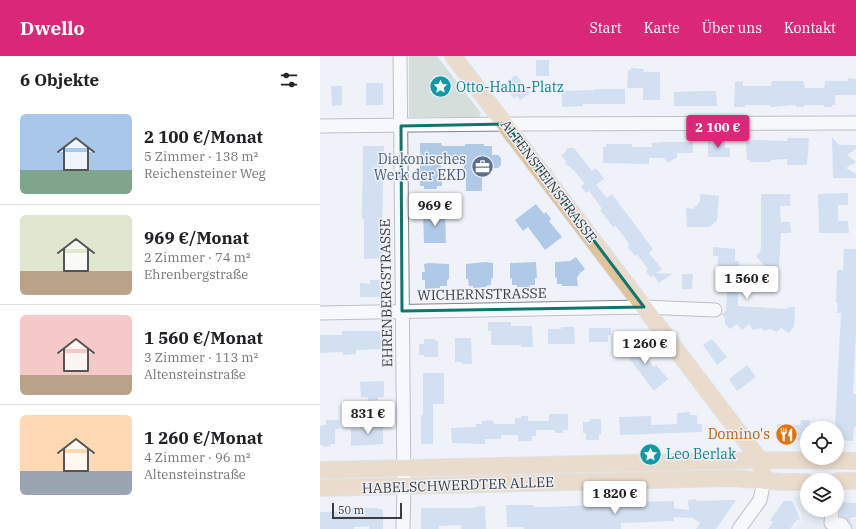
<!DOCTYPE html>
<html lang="de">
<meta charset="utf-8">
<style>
:root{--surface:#fff;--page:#f6f6f6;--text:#202124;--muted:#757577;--line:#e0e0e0;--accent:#db2777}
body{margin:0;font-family:"IBM Plex Serif",serif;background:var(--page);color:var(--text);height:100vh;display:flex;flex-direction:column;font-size:15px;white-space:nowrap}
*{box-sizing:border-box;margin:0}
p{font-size:13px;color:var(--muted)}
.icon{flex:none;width:22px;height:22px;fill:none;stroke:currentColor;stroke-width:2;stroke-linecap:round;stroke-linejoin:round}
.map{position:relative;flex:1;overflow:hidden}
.panel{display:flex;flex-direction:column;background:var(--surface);width:320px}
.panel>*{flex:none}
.fabs{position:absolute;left:480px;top:365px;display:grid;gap:8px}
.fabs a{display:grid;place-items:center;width:44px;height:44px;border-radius:50%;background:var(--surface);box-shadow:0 2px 10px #0003;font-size:20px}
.scale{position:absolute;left:12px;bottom:10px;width:70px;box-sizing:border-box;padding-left:4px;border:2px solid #3a3c3e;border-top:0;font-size:11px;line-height:14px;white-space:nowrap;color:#3a3c3e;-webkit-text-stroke:3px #eff3f9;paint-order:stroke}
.price{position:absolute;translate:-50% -34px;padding:0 9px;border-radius:4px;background:#fff;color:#222;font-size:13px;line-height:26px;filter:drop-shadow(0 1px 2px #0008)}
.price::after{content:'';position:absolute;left:50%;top:24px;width:12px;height:9px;margin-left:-6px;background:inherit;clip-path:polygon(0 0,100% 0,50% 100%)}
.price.selected{background:var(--accent);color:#fff}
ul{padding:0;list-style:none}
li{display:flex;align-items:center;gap:12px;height:100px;padding:0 20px}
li+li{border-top:1px solid var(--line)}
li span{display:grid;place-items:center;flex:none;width:112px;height:80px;border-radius:6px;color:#555}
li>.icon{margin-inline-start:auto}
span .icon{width:48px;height:48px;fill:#fffc;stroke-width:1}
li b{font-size:17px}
h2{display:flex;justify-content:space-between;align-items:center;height:48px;padding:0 20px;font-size:17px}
header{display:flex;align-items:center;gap:24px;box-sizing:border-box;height:56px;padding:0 20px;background:var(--accent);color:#fff}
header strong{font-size:19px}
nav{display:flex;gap:22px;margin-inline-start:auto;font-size:14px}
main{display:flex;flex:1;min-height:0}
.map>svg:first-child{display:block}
.built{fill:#dde7f1}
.green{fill:#b3c7b6}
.building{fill:#b0c9e7}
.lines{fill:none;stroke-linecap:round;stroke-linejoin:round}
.minor-casing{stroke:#808489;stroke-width:15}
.major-casing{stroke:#d0d0d1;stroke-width:18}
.minor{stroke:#fff;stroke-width:13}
.major{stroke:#e2c298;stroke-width:16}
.marked{fill:none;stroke:#0f766e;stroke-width:3;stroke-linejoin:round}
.labels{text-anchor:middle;stroke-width:3;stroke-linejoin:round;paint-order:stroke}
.culture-label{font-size:14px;fill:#0d838f;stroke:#eff3f9;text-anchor:start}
.service-label{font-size:14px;fill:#4e5e75;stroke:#eff3f9;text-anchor:end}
.street-label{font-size:14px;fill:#3a3c3e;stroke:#eff3f9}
.food-label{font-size:14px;fill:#c56008;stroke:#eff3f9;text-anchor:end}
</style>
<header>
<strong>Dwello</strong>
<nav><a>Start</a><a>Karte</a><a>Über uns</a><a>Kontakt</a></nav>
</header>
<main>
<section class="panel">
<h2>6 Objekte<svg class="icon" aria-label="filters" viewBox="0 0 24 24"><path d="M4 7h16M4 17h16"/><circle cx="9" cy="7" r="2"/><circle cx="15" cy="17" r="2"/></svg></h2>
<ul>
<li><span style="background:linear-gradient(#a9c7e8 70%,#7fa58c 0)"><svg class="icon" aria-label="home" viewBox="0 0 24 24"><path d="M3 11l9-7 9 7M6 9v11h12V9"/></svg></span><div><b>2 100 €/Monat</b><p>5 Zimmer · 138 m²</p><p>Reichensteiner Weg</p></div></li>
<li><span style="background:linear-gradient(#dfe7d0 70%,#b9a48a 0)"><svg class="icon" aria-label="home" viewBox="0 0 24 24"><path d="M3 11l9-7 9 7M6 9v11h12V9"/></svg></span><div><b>969 €/Monat</b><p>2 Zimmer · 74 m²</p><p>Ehrenbergstraße</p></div></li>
<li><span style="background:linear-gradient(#f6c9c9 75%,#b9a48a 0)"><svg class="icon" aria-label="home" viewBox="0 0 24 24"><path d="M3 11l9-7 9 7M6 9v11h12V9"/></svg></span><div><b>1 560 €/Monat</b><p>3 Zimmer · 113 m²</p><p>Altensteinstraße</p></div></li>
<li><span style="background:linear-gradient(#ffd9b3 70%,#9aa5b1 0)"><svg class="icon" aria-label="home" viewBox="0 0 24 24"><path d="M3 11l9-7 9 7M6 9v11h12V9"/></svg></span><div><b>1 260 €/Monat</b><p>4 Zimmer · 96 m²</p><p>Altensteinstraße</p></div></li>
</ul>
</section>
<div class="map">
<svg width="536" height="473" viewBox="0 0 536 473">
<rect width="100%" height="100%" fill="#eff3f9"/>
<!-- built -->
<path class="built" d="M474,441H487V454H509V461L536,463V473H473L483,462Z"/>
<!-- green -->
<path class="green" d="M89,0H117L161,57L159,61H89Z
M412,410L413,417L99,426V416Z"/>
<!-- building -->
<path class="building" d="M216,4H229V20H216Z
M311,12L324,13L323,16H340V44H323V32H307L308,14H311Z
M196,19L210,37L200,44L197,40L194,43L184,28Z
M528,22L536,23V39H515V49H512V51H504V49H484V51H476V49L450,51V49H425V51H414L415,26L423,25V30H451L452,25H483L485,32H504L505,25H528Z
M46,27H63V49H46Z
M11,30H22V49L12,50Z
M275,33H305V48H263V50L242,51V35L275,34Z
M382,35H396L397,50H354V36Z
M512,81L519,89H536V93L527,99L536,106L526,112L536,118V122H513Z
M468,82H489L487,109H467V103L451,104V106H430V104H427L426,85L433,86L432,84L467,85Z
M388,85H405V92H410V101H388Z
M342,86H373V97H357V102H355L350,106H347L344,102H329V108L283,107V91H286V88H312V91H333L331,87Z
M100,87H121L122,90H145V88H164V90H172V99H178L181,102V109L178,112L162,113V135H146V113H144V104H121L122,130H117V133H104V130H100V121L98,119V114L100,112Z
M43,90H64L62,173H64L63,202L44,203V163H42Z
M247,92H254L272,115L276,112L284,123L276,129L287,142L292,138L333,193L329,197L342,213L336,217L352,218L339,227L333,219L331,222L326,215L328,213L317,198L315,200L307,190L310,189L299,174L295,170L293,171L280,154L282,153L275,143L269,135L266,137L261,130L265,128L253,113V114L249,110L245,108L246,105L241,99L245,97Z
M528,137V149H518V165H528L529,177H499L498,138Z
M380,138L399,140L397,164L390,171H367L366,152L373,153L380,146Z
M441,138H470V150H460L461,166H470L471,177H461L459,211H453L449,215L436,200L440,196L441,191Z
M216,148L224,158L226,156L231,163L229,165L242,181L225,194L208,171L203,175L195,164Z
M125,155L126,187H104L103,156Z
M393,191L415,193V205H419L418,250L467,253L468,251H475L474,270L469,277L461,272L457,276L450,273L444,275L441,272L433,274L429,268L422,274L417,268L410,273L405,268V261L401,259L406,255L407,235H401L402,224L397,223L398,200H393Z
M524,193H536V277L533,338H536V371H534L533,385L517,384V372H515L521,257H517L518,247H516L517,214H523Z
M256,201L265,213L260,217L257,222L258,230H242V228H237V222L235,221V206L250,205Z
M166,206L173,207V222L171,223V229L166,230V231L153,232V230H149L148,223H146V208Z
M216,206L217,222H215V229H210V231H197V229H192V222L190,223V207Z
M109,207L129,208V223L127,224V230H120V232L105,233V224H102V216H105L104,208Z
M362,218H373L372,233H362Z
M50,224H62V227H64V241H40V227L50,228Z
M168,266H191V270H212L213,291H201V289H171V275H168Z
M241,271H254L255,288H228V273H241Z
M269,272H291V279H288V286H269Z
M22,275H62V293L36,294V298L23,299V296L0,297V279H22Z
M135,282H151L152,308H142V306H135Z
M104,283H115V285H118V301H104V299H99V288H104Z
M392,283L407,301L397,309L383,289Z
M314,285L318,289L321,287L328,296L325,299L334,311L336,309L348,323L334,335L303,294Z
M427,309L436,321L417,335L409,323Z
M103,317H124V348H113V388H101V359H103Z
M64,325V341H58V344L48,345V341H41L40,326Z
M370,356V359H377V368H382V376L300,379L299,361L331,360V369L357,368V357Z
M229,358H248V374H243V377H235V374H216V380H212V385H198V379H181V383H165V388L132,387L131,372L156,371V368H162V365L173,364L174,368H195V362H201V360H208V365H229Z
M271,363H281V378H279V384H266V377H263V366H269Z
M6,364H19V373H15V388H10L11,390L3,391V389H0V370L6,369Z
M481,364H490V372H487V385L457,383V368L480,369Z
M63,366V388L31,390V373L48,372V367Z
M376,443V445L416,444L396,473H376L380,467L372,462L354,461V465L301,467V473H204L203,471H187L186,449H214V451H231L276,449V447L354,445V452L369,454L368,444Z
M464,445H472L480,463L476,465L470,473H448L453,466L450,464Z
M517,446L536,447V461L530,462V467L525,461L520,460V454Z
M165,450L166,473H141V469L119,470V473H101V452H155V451Z
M32,452H56L63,454V473H49V470L34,471V473H0V456L31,455Z"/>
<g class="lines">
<defs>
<path id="minor" d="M80,0L84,431L83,473
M0,70L198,68L536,67
M0,257L324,251L395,254
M512,454L511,467L521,468L525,473
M419,473L440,444L444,425"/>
<path id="major" d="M133,0L440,404L444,425
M0,414L440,404L536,405
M517,425H536
M0,432L412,422L463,426H487"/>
</defs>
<!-- minor casing -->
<use href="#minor" class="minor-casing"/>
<!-- major casing -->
<use href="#major" class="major-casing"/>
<!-- minor -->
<use href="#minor" class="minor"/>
<!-- major -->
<use href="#major" class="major"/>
</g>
<!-- marked area -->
<path d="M0 0H536V473H0ZM186,68L324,251L82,255L81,70Z" fill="#eff3f9" fill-opacity=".55" fill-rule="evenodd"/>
<path class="marked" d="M186,68L324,251L82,255L81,70Z"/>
<!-- icons -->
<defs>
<symbol id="sight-disc" viewBox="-11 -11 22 22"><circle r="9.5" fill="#0f9aa8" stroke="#eff3f9"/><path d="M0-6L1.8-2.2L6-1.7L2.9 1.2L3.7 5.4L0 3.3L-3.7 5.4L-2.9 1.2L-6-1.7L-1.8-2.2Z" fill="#fff"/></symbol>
<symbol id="office-disc" viewBox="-11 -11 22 22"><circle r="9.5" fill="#5c6f8a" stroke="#eff3f9"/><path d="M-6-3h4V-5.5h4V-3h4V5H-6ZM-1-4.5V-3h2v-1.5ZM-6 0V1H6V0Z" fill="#fff"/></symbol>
<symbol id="restaurant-disc" viewBox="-11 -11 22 22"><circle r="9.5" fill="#e8710a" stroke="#eff3f9"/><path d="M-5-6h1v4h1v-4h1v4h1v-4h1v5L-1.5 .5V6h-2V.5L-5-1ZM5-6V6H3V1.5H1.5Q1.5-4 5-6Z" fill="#fff"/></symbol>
</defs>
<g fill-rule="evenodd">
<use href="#sight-disc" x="108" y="18" width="25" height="25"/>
<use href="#office-disc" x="150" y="98" width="25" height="25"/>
<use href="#restaurant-disc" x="454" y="366" width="25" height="25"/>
<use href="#sight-disc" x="318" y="386" width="25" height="25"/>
</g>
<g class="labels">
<!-- culture labels -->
<g class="culture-label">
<text x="136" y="36">Otto-Hahn-Platz</text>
<text x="346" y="403">Leo Berlak</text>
</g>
<!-- service labels -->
<g class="service-label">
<text x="146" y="108">Diakonisches<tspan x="146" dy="16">Werk der EKD</tspan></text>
</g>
<!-- street labels -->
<g class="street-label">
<text transform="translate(229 125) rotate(53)" y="5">ALTENSTEINSTRASSE</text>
<text transform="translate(66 237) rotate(-91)" y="5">EHRENBERGSTRASSE</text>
<text transform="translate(162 238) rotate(-1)" y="5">WICHERNSTRASSE</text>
<text transform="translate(138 429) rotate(-2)" y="5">HABELSCHWERDTER ALLEE</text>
</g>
<!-- food labels -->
<g class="food-label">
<text x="450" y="383">Domino's</text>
</g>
</g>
</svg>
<div class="fabs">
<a><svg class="icon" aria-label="locate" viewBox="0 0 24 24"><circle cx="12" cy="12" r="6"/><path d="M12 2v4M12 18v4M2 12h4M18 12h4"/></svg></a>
<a><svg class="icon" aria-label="layers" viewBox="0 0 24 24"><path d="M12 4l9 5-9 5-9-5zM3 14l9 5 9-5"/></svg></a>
</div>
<div class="scale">50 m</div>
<b class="price selected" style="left:398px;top:93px">2 100 €</b>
<b class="price" style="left:115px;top:171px">969 €</b>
<b class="price" style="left:427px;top:244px">1 560 €</b>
<b class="price" style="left:325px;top:309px">1 260 €</b>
<b class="price" style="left:48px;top:379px">831 €</b>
<b class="price" style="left:295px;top:459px">1 820 €</b>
</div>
</main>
